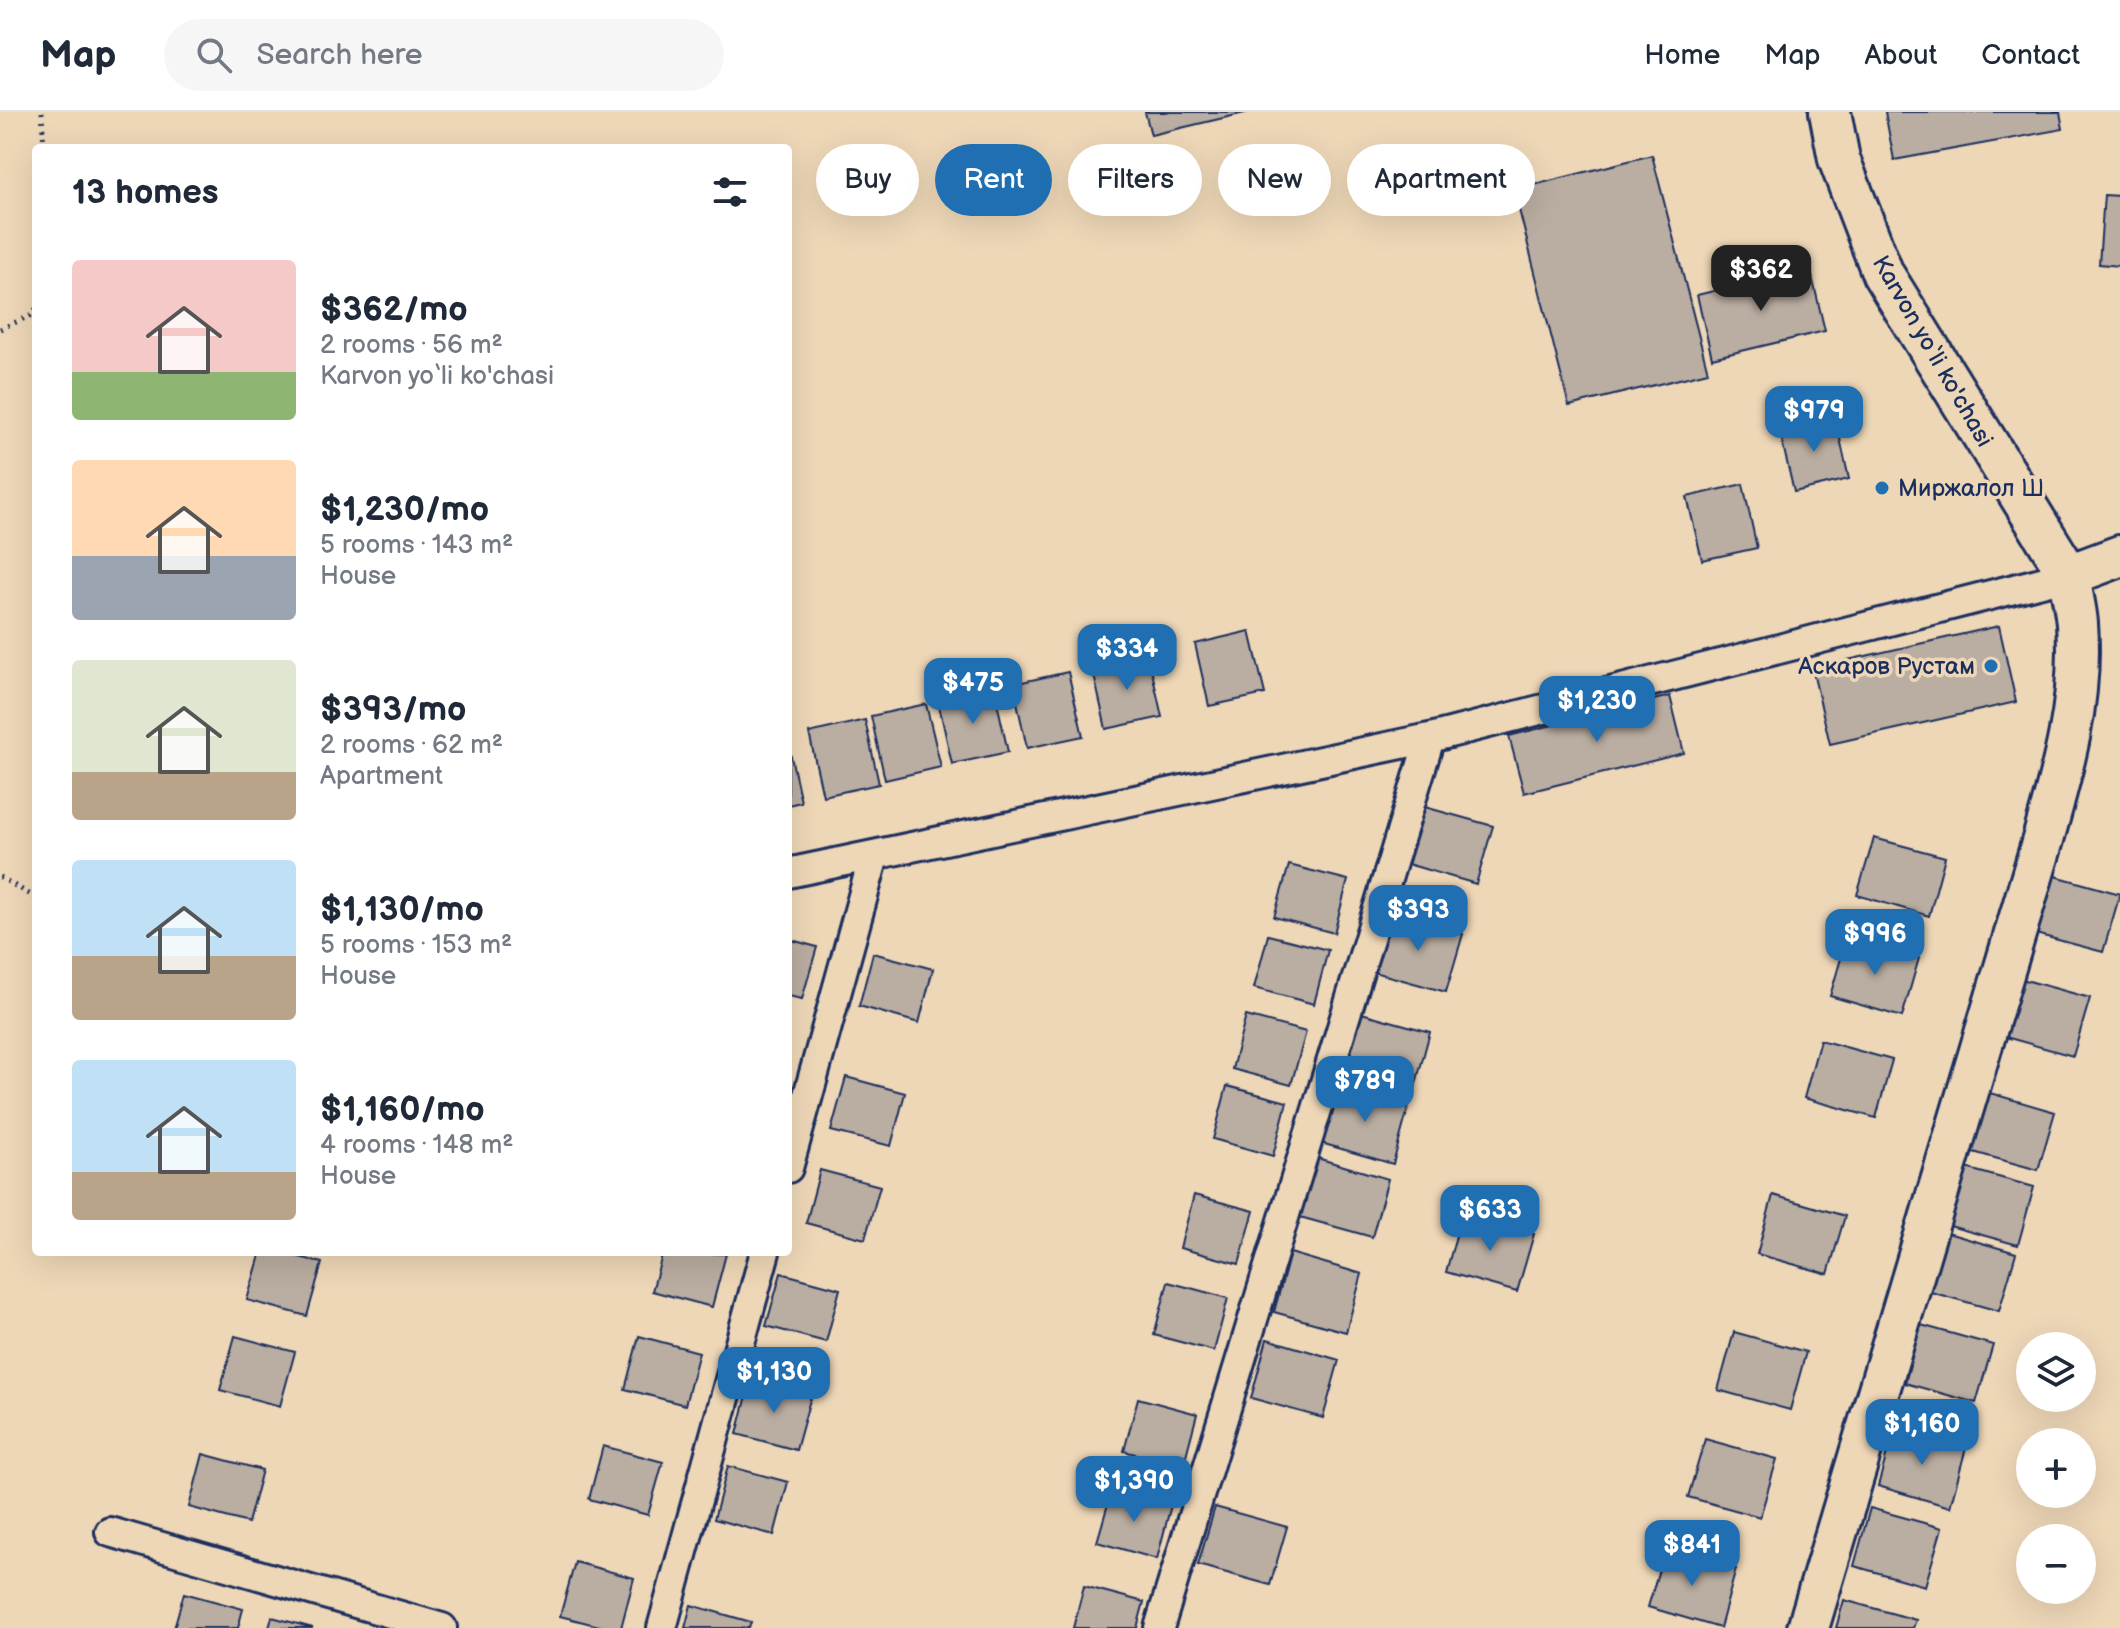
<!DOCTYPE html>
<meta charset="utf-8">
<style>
:root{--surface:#fff;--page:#f6f6f7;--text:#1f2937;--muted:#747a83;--line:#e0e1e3;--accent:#1f6fb2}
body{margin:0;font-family:"Balsamiq Sans",sans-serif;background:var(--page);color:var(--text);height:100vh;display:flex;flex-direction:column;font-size:30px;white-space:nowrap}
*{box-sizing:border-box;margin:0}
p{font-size:26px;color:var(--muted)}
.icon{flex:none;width:44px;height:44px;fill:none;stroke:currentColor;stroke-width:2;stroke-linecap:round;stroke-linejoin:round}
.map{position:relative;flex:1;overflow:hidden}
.side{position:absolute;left:32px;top:32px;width:760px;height:1112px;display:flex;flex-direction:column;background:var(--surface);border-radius:8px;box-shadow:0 8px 32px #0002}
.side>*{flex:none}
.guide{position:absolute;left:816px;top:32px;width:760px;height:72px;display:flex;gap:16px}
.controls{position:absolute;left:2016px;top:1220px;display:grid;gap:16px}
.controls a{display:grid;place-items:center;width:80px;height:80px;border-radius:50%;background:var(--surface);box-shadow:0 8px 32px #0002;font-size:40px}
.price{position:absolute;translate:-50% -68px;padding:0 18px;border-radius:16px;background:var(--accent);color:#fff;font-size:26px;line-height:52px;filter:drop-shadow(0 2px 4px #0008)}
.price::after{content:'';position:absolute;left:50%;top:48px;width:24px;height:18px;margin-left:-12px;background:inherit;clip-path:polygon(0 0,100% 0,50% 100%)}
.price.selected{background:#222;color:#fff}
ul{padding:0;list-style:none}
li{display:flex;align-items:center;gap:24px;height:200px;padding:0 40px}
li span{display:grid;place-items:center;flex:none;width:224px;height:160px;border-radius:8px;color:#555}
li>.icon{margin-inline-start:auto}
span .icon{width:96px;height:96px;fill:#fffc;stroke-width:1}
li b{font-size:34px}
h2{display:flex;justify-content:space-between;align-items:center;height:96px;padding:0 40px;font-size:34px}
.chip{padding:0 28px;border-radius:36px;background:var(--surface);box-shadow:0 8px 32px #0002;font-size:28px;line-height:72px}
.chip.selected{background:var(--accent);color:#fff}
header{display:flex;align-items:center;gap:48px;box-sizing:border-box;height:112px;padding:0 40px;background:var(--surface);border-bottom:2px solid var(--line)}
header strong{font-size:38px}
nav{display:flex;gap:44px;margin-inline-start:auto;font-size:28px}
.search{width:560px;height:72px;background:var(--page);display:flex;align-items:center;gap:20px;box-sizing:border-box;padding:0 28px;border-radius:44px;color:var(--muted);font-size:30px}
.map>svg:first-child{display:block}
.building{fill:#baada1;stroke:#1b2f5e;stroke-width:2}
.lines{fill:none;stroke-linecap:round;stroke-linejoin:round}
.street-casing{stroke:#1b2f5e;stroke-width:34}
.secondary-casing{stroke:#1b2f5e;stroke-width:46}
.path{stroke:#1b2f5e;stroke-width:5;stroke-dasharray:2 6;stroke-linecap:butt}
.street{stroke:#eed7b7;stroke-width:28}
.secondary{stroke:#eed7b7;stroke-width:40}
.poi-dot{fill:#1f6fb2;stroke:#eed7b7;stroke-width:3}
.labels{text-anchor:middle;stroke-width:7;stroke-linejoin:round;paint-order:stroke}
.street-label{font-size:24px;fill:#1b2f5e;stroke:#eed7b7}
.poi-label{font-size:24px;fill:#1b2f5e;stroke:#eed7b7;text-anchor:start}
</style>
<header>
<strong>Map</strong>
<div class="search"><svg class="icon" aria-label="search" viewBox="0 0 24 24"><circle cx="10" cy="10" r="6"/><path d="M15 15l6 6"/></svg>Search here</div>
<nav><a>Home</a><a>Map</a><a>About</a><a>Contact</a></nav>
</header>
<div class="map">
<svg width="2120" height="1516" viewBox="0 0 2120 1516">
<rect width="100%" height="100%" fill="#eed7b7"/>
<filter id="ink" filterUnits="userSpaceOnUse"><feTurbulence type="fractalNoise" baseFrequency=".0125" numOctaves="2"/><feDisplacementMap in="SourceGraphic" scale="16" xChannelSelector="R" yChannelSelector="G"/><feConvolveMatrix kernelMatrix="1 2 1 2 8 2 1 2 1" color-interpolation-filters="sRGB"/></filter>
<g filter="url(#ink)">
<!-- building -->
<path class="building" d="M1145,0H1249L1151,23Z
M1885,0H2060L2063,17L1894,48Z
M1652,43L1708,260L1569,294L1514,78Z
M2104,83L2120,84V154L2099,152Z
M1810,156L1825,219L1712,246L1697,183Z
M1835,304L1849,367L1794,380L1779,316Z
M1743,372L1757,436L1702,448L1687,385Z
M1999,514L2016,590L1830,632L1812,556Z
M1250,519L1265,582L1209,594L1195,532Z
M1148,542L1162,605L1106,617L1092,554Z
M1068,560L1083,624L1027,636L1013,572Z
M994,576L1008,640L952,652L938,589Z
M1670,584L1684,641L1524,681L1509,624Z
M926,592L941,655L885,668L871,604Z
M865,608L879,672L823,684L809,621Z
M788,631L801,690L788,693Z
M1421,694L1493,714L1476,772L1404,751Z
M1874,726L1945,745L1929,804L1857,783Z
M1289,753L1348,768L1334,821L1274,805Z
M2048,762L2120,782L2103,840L2032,821Z
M1391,802L1463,822L1446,880L1374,860Z
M1268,823L1328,838L1314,892L1254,876Z
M1847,826L1919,846L1902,905L1830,884Z
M788,827L817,835L802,887L788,884Z
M873,841L933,857L919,911L859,894Z
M2018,866L2090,886L2073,944L2002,924Z
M1358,900L1430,920L1414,979L1342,958Z
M1246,904L1306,920L1291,973L1232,957Z
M1820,928L1892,948L1876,1006L1804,986Z
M846,965L905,981L891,1034L831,1019Z
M1338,973L1409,993L1393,1052L1321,1031Z
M1227,974L1287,990L1273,1044L1213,1027Z
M1983,979L2055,1000L2038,1058L1966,1038Z
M1317,1046L1388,1067L1372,1125L1300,1105Z
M1962,1055L2034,1075L2018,1133L1946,1113Z
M820,1058L880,1074L865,1127L806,1111Z
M1194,1083L1254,1099L1239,1152L1180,1136Z
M1773,1083L1845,1104L1828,1162L1757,1142Z
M1462,1102L1534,1122L1517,1180L1446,1160Z
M1944,1120L2016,1141L1999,1199L1927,1179Z
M261,1140H281L322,1151L307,1204L247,1188Z
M663,1140L726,1142L712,1195L652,1179Z
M1290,1141L1362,1162L1346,1220L1274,1200Z
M781,1161L840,1177L826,1230L766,1214Z
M1168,1170L1228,1186L1214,1239L1154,1223Z
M1921,1213L1993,1233L1976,1291L1905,1271Z
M1734,1220L1806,1240L1790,1298L1718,1278Z
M235,1224L295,1240L280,1294L220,1278Z
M639,1224L699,1240L685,1293L625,1277Z
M1267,1227L1339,1248L1323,1306L1251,1286Z
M751,1268L811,1284L796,1338L737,1322Z
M1138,1286L1197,1302L1183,1355L1124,1339Z
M1894,1316L1966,1336L1950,1395L1878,1374Z
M1705,1327L1777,1347L1760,1405L1688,1385Z
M603,1334L663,1350L648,1403L589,1387Z
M203,1342L262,1358L248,1411L189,1395Z
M728,1354L788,1370L774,1423L714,1407Z
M1112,1378L1171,1393L1157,1447L1097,1430Z
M1215,1395L1287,1415L1270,1473L1198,1453Z
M1870,1396L1942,1416L1925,1474L1854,1454Z
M1665,1437L1736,1457L1720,1516L1648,1495Z
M575,1450L634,1466L621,1516H607L560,1504Z
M1084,1474L1144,1490L1137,1516H1073Z
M184,1481L243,1497L238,1516H174Z
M1844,1488L1916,1508L1913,1516H1836Z
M691,1493L751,1510L749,1516H685Z
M272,1505L313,1516H269Z"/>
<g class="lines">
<defs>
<path id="street" d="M788,761L1430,626L2069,463
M788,1056L874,744
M110,1420L442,1516
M662,1516L765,1140
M1159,1516L1430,626"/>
<path id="secondary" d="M2069,463L2120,444
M1808,1516L2040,738C2061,664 2083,591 2077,512C2076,496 2071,479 2069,463L1883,162L1839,47L1830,0"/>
</defs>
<!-- street casing -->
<use href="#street" class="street-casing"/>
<!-- secondary casing -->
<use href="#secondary" class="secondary-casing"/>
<!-- path -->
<path class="path" d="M42,0L44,36
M0,217L30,204L36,197
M0,765L36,786"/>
<!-- street -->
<use href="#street" class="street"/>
<!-- secondary -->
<use href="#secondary" class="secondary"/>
</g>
</g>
<!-- markers -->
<g class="poi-dot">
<circle cx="1882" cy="376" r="8"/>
<circle cx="1991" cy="554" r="8"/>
</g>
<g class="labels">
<!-- street labels -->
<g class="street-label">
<text transform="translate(1933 239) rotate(60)" y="8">Karvon yo‘li ko'chasi</text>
</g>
<!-- poi labels -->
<g class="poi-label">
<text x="1898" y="384">Миржалол Ш</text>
<text x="1975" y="562" text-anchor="end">Аскаров Рустам</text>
</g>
</g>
</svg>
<div class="controls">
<a><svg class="icon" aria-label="layers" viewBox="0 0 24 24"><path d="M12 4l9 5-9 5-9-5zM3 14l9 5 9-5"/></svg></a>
<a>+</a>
<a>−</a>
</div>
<b class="price selected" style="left:1761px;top:201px">$362</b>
<b class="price" style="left:1814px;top:342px">$979</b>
<b class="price" style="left:1127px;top:580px">$334</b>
<b class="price" style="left:973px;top:614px">$475</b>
<b class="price" style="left:1597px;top:632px">$1,230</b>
<b class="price" style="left:1418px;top:841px">$393</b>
<b class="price" style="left:1875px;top:865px">$996</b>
<b class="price" style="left:1365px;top:1012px">$789</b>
<b class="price" style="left:1490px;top:1141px">$633</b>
<b class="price" style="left:774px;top:1303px">$1,130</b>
<b class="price" style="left:1922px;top:1355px">$1,160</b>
<b class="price" style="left:1134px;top:1412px">$1,390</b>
<b class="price" style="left:1692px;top:1476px">$841</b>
<div class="guide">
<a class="chip">Buy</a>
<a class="chip selected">Rent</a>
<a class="chip">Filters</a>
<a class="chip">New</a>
<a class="chip">Apartment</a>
</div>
<section class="side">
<h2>13 homes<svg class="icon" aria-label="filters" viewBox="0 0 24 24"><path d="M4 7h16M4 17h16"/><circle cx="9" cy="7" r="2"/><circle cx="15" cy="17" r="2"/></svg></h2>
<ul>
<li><span style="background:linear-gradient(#f6c9c9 70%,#8fb573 0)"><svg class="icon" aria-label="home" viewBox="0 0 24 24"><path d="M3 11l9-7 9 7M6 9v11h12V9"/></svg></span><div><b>$362/mo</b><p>2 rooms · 56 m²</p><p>Karvon yo‘li ko'chasi</p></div></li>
<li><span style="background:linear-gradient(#ffd9b3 60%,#9aa5b1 0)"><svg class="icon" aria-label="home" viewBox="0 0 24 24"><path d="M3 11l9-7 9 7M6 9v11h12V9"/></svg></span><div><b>$1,230/mo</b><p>5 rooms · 143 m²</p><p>House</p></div></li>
<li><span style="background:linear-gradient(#dfe7d0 70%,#b9a48a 0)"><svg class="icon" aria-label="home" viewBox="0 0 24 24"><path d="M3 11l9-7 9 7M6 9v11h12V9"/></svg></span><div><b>$393/mo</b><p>2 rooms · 62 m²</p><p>Apartment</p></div></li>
<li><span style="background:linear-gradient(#bfe0f5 60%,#b9a48a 0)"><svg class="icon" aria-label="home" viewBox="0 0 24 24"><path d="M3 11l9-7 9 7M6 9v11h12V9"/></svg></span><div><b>$1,130/mo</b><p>5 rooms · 153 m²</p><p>House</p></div></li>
<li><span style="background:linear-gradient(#bfe0f5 70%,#b9a48a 0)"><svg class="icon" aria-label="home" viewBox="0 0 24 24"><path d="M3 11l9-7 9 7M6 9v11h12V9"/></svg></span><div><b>$1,160/mo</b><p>4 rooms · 148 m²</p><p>House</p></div></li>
</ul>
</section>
</div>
